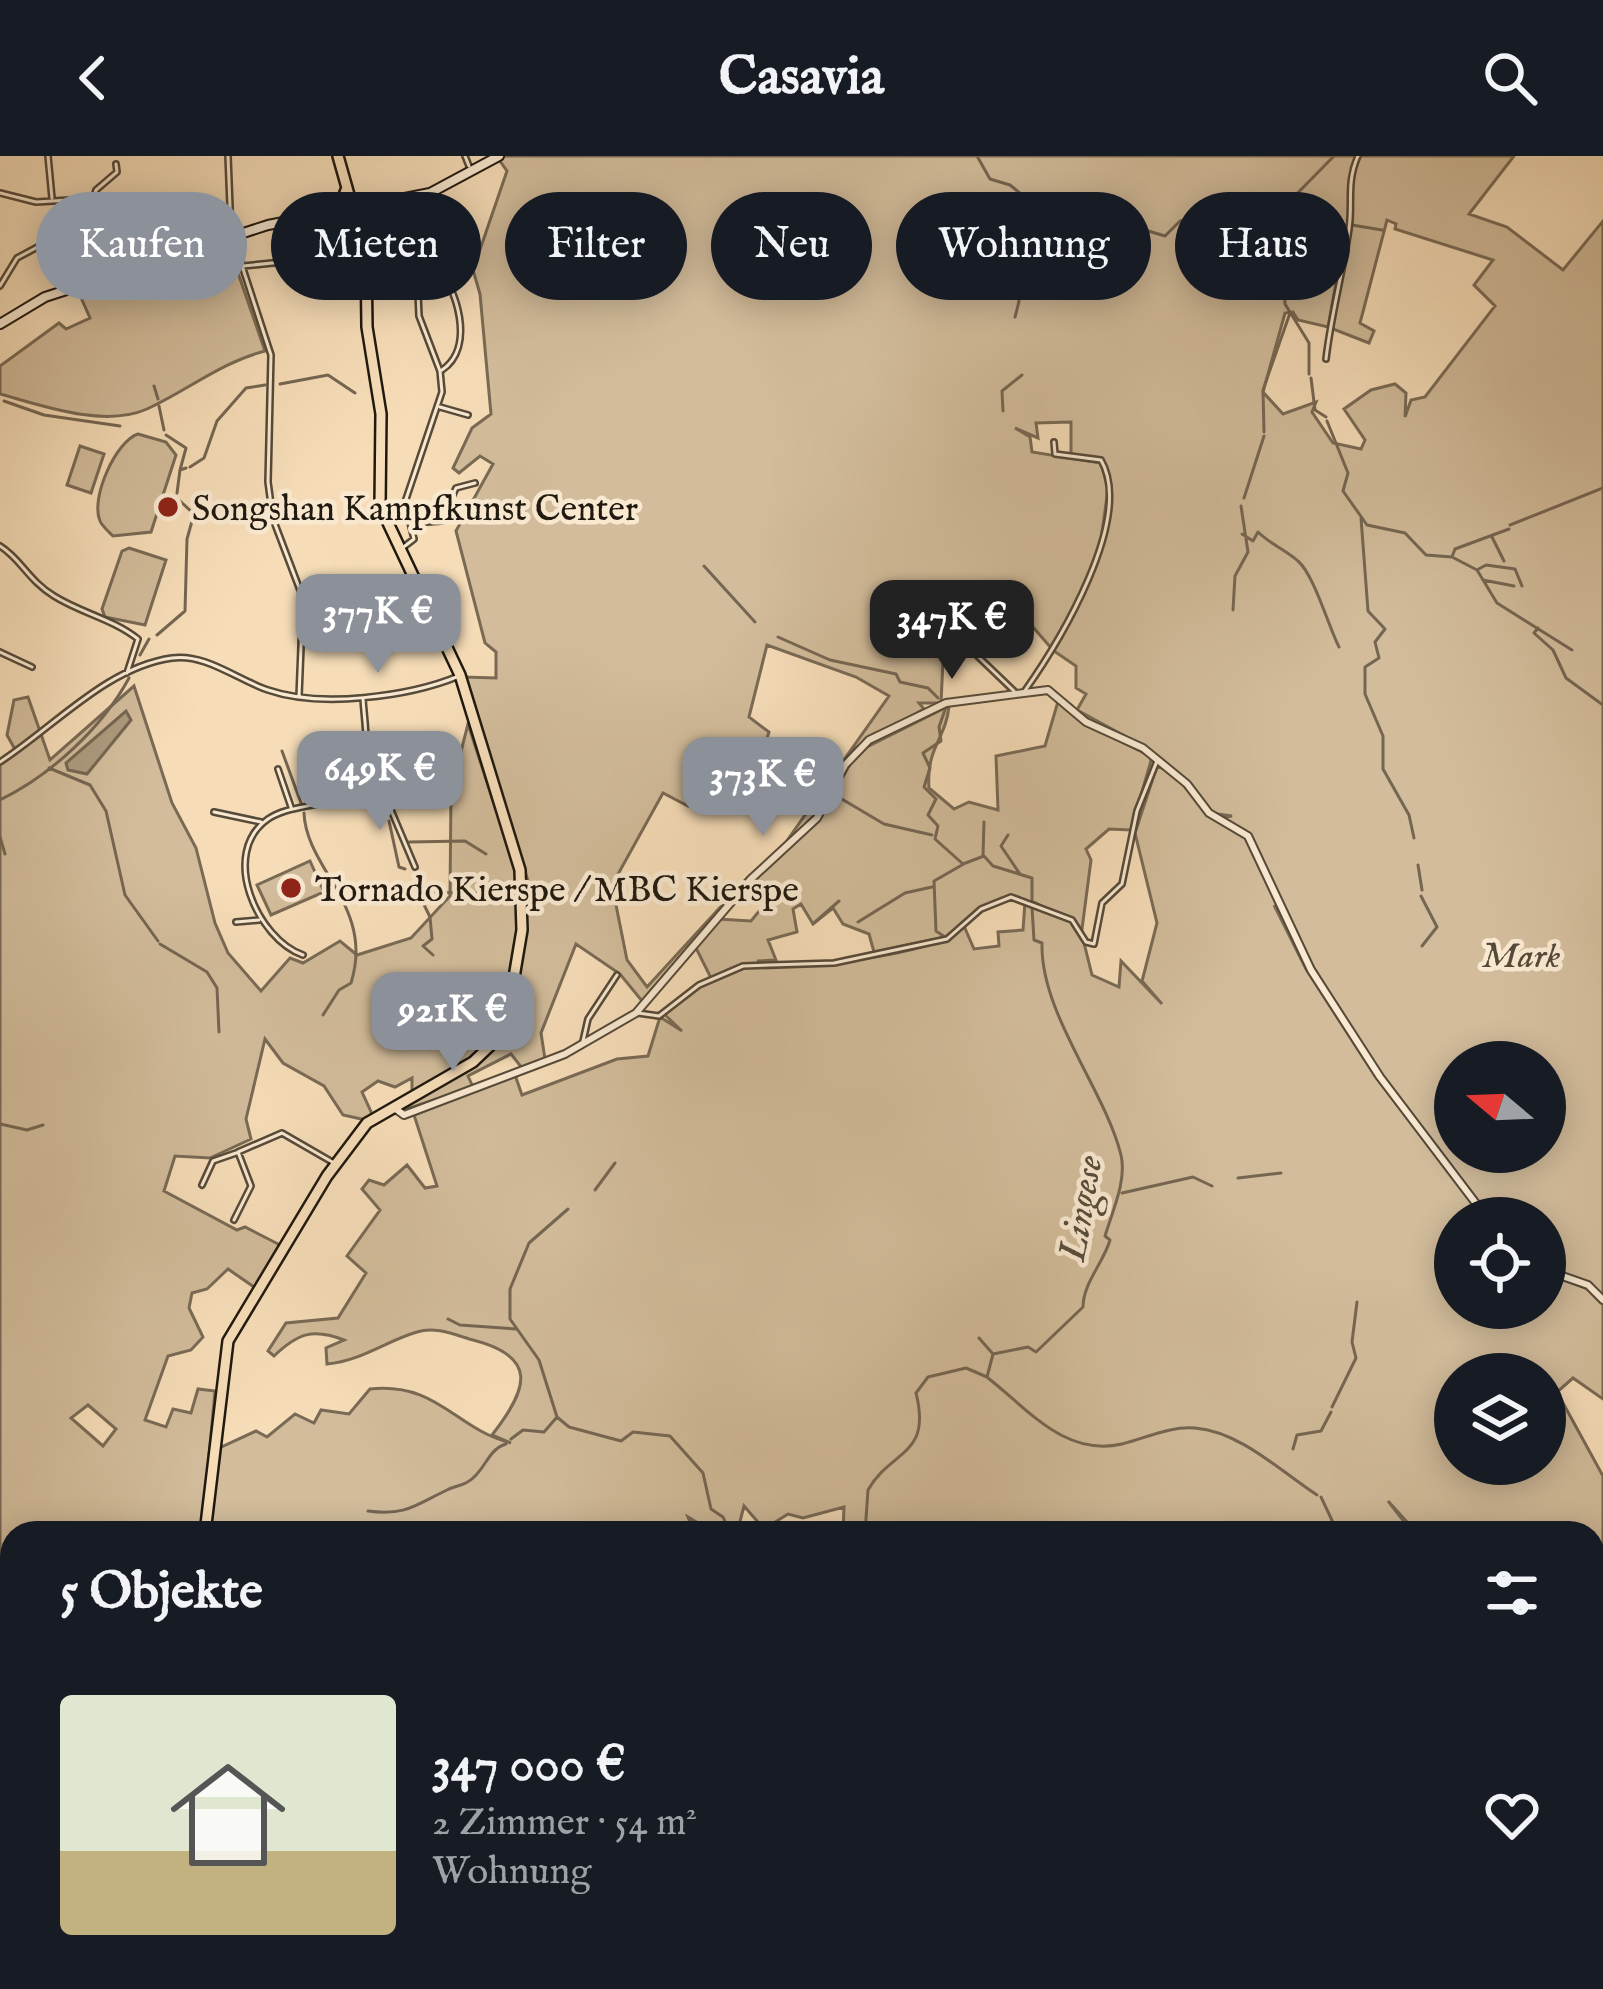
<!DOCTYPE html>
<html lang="de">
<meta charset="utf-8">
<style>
:root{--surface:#171b24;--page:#20242c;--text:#f1f3f6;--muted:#9ea1a6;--accent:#8c9099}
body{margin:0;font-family:"IM FELL English",serif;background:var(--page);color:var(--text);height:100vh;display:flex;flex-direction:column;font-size:45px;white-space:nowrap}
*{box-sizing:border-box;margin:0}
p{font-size:39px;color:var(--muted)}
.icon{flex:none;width:66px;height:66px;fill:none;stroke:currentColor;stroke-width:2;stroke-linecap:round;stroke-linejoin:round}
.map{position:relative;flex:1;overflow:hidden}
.side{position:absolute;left:0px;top:1365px;width:1605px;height:468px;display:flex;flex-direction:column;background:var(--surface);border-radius:36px 36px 0 0;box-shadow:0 6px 30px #0003}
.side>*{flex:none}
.banner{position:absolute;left:36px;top:36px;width:1533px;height:108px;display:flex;gap:24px}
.needle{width:78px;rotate:289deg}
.tools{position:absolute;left:1434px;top:885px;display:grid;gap:24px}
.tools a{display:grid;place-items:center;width:132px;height:132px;border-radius:50%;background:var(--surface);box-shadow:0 6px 30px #0003;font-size:60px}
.price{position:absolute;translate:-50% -102px;padding:0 27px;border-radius:24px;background:var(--accent);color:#fff;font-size:39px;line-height:78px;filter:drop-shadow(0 3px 6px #0008)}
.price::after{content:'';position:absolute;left:50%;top:72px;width:36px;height:27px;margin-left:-18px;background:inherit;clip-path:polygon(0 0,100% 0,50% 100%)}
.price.active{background:#222;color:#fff}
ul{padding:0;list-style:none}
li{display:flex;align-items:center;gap:36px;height:300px;padding:0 60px}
li span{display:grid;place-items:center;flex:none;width:336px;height:240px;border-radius:12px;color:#555}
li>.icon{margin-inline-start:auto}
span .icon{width:144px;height:144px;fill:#fffc;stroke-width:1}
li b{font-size:51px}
h2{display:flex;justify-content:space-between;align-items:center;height:144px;padding:0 60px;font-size:51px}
.chip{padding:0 42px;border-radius:54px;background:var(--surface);box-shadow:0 6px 30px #0003;font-size:42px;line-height:108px}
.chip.active{background:var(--accent);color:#fff}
header{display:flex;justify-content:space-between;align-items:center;height:156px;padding:0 60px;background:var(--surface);font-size:54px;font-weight:700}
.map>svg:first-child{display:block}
.green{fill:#d2bc9b;stroke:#796a55;stroke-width:3;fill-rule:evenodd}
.water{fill:#ad9a7f;stroke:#756652;stroke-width:3}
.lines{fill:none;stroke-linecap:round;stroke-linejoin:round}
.stream{stroke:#756652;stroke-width:3}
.minor-casing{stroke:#564a39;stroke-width:8}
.tertiary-casing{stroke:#564a39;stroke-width:10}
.secondary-casing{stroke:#20190f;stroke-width:12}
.primary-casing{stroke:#20190f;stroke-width:14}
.minor{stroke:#f9e9d1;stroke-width:3}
.tertiary{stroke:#f9e9d1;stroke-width:6}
.secondary{stroke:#f9e9d1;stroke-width:8}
.primary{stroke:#f6ddb8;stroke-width:9}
.poi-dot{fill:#8f2418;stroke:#f9e9d1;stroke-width:4.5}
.labels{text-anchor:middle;stroke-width:9;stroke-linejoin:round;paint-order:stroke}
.poi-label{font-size:36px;fill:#20190f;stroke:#f9e9d1;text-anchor:start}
.park-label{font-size:36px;font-style:italic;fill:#554a39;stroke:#f9e9d1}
.water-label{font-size:39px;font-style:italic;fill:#584d3c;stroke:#f9e9d1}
</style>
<header><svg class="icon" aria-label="back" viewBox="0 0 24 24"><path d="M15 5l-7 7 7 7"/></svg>Casavia<svg class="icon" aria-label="search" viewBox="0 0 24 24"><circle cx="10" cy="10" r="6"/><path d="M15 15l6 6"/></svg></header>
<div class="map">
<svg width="1603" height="1833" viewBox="0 0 1603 1833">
<rect width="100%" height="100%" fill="#f6ddb8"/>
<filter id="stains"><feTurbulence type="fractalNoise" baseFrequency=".00167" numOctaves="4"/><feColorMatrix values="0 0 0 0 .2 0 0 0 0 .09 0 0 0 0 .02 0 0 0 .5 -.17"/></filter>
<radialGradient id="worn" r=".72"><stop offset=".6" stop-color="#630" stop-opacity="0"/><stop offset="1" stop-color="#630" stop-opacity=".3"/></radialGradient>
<!-- green -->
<path class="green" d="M504,0H1357L1352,15L1359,0H1514L1469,58L1507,71L1563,114L1603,65V1142L1589,1128L1545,1111V1062H1490L1380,916L1274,749L1306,813L1375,920L1484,1062H1455V1152H1545V1116L1588,1133L1603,1149V1243L1573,1222L1557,1236L1603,1320V1833H1323L1325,1821H1593V1377H1562L1553,1369L1545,1377H1417L1388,1345L1413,1377H843L844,1351L803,1362L788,1358L764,1373L744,1350L737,1377H715L688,1361L693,1374L686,1377H208L215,1294L256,1275L267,1281L295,1258L314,1267L321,1254L349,1258L370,1233C438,1226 455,1273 511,1287L492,1279C528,1233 539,1201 473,1184C455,1179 436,1170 417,1176C386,1185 361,1205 327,1208L326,1192L344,1184C313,1172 298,1177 274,1200L268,1195L286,1167L338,1162L366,1117L347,1100L380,1054L362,1033L369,1024L384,1029L407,1009L425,1032L437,1030L414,959L515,919L522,939L617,903L648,900L660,861L682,875L664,858L696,832L756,807L711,822L695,790L718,763L751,765L765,748L750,728L818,664L857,596L949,550C946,583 926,591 929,632L954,653L969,646L998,654L996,600L1045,590L1059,542L1086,568L1152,601L1131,674L1109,673L1086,693L1091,704L1082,773L1070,764L1082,779L1092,819L1119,831L1121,805L1162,848L1142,825L1157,767L1135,677L1157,610C1190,621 1204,673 1242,673L1221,662L1232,660L1210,657L1189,627L1145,591L1077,554L1086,538L1076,532V510L1054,495L1063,477L1052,493L1026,463L945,464L941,547H919L924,553L855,592L815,660L786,686L889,540L856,521L767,489L749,561L769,576L762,598L744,620L716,611L688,650L663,637L612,729L627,804L647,831L748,721L642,845L620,818L576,788L541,877L545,903L522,912L511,898L468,920L473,931L398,956L479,906L501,883L514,851L525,782L528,725L464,521L496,522V496L485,487L456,375L493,308L480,300L459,317L453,312L472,272L491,258L480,138L473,114L507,15L500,5ZM1387,64L1396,68L1395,73L1493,104L1474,129L1495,150L1425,241L1411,244L1405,261L1406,237L1395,228L1371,234L1344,253L1365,284L1361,293L1333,287L1312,256L1316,246L1283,258L1263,236L1285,157L1293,156L1298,164L1328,171L1336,127L1333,173L1369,187L1374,175L1360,167ZM1071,266V298L1103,304C1116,333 1108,361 1100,391L1108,333L1101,307L1032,296L1030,281L1015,272L1038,282L1036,267ZM1011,740L1067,763L1025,746L1023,774L998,776L999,790L974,793L964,770C932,802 801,813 757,805L776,804L768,784L797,776L793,753L801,748L813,768L833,752L843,768L869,778L874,796L946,781L981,751ZM1455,906H1545V996H1455ZM1455,1218H1545V1308H1455Z
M228,88L265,195C222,206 188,234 147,253C104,272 43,250 0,238V210L59,167L66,173L90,162L79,137Z
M138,278L166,286L176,299L151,376L113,380C109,376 102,370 100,365C90,342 116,285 138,278Z
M80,290L104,298L91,337L67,329Z
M129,392L166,404L145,469L105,461L102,453L122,395Z
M134,530L172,647L196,692L215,767L228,797L261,835L290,802L303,807L340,785L357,799L411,782L450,740L451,635L468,568L517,719L519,781L495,877L472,903L412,938V922L395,931L378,925L362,936L372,958L366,964L343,959L324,930L283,907L265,883L246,963L251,983L210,1002L175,1000L164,1035L237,1074L245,1071L282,1090L257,1133L228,1113L207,1133L192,1137L189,1152L203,1181L191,1194L168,1200L145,1264L166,1271L173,1253L191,1257L198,1233L215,1235L202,1377H12V1674L0,1685V608L17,597L7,579L14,544L28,541L50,604ZM88,1249L116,1273L103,1290L71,1262Z
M310,705L324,736L271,759L257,729Z
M11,1679L12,1821H61L55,1833H0V1688Z
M69,1821H214L228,1829L240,1821L245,1833H62Z
M242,1821H540L552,1833H247Z
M545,1821H1172L1180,1833H557Z"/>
<!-- water -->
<path class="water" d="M126,555L131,564L87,618L68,614L66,607Z"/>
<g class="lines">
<!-- stream -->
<path class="stream" d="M977,0L990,23L1010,29L1068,76L1081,75L1082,68L1094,62L1105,70L1118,66L1165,80L1180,65L1205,60L1216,69L1225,61L1279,89L1312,65L1335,56
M1244,55L1263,73
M1015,60L1022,45
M1235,63L1251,47L1279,56L1334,0
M1014,64C1032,88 1022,136 1015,161
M1210,65L1220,55
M1335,69H1345
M1352,69L1382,74
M1282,93L1285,148L1309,187V218
M1283,94L1292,114
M973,95L1016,67
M1311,222L1315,254L1326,261
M280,228L328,219L355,237
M154,230L158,243
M4,245L44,259L120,270
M159,250L164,274
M1003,255L1002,235L1022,219
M1327,265L1348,317L1343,335L1367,369L1405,377L1426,399L1452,401L1455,393L1509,373
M1264,276L1263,234L1290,157
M166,279L186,292L180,314
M190,311L204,302L217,265L246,232L265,229
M177,337L180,314L186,312
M1244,342L1264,280
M1361,362L1368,455L1385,473L1375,486L1379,502L1365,511V538L1383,580V613L1409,659L1414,682
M1510,369L1603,332
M1242,378L1253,385L1258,376C1270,388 1286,394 1298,405C1314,419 1328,469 1339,491
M1492,381L1504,405
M1452,401L1477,414L1497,447L1572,494
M704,410L755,466
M1477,414L1486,409L1515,413L1522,430
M1483,424L1514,430
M1233,454L1235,420L1248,396L1241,350
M1538,472L1534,477L1553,494L1566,522L1603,549
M157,479L185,455L187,383L194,358L180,345
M778,481L830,504L896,518L900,526L928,532L938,542
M140,499L149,483
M946,551L939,571L941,585L923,597L930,612L924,631L936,643L928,659L938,670L935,683L963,708L984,700L993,710L1032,722V745L1049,754
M282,595L301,647
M330,603L351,622
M49,612L90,629L106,655L125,739L158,785
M354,637L382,658
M835,639L884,668L932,679
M0,644C51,619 102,572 129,522
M304,657C306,713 375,751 351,827L339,834L323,859
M389,665L399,711L405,713
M1008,679L1001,690L1020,718
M0,681L5,698
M409,686L465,685L486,698
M983,699L984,666
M1418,709L1422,734
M419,724L434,736L483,738
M414,728L430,761L432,783L423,790L433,799
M1421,740L1437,771L1422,790
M858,766L905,737L932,731
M814,767L839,745
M945,781L936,775L934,725L962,709
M160,788L207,816L217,832L219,876
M0,968L27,974L43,969
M1238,1022L1281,1017
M595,1034L615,1007
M1122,1037L1193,1021L1212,1030
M568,1053L529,1087L510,1133V1163L539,1204L557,1261L569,1271L621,1285L633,1276L670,1280L703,1317L711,1353L723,1361L730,1377
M448,1163L460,1169L516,1173
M979,1182L993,1198
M988,1222C1029,1254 1065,1301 1122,1288C1146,1282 1170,1270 1195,1272C1241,1276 1280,1315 1317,1339
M1332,1251L1356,1202L1352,1186L1357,1146
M511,1283L523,1274L544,1276L557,1261
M1293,1293L1297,1279L1321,1275L1331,1256
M1321,1341L1338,1377
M368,1355C406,1360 415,1349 447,1334C456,1329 465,1330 473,1322C486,1311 489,1293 506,1288
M865,1377L868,1334C891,1293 932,1301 916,1237L928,1221L966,1212L987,1221L993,1198L1028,1191L1036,1196L1083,1151C1083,1127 1104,1106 1110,1084L1105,1080C1112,1056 1127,1025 1121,999C1105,934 1040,857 1042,787L1034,784L1032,751
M0,1461L12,1470
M1593,1470L1603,1455
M1593,1776L1600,1785
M360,1821L366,1833
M901,1821L915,1833
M1413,1821L1430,1833"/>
<defs>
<path id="minor" d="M48,0L52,42
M228,0L231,76
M465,0L469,10
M0,37L36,46L70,44L78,55
M93,47L228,69
M80,55L91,51L96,34L117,16L116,8
M78,56L76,83L87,123
M234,85L271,199L268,326L273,363L303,442L299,540
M434,105C457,132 476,191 442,214
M243,110L282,106L312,118
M0,130L17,102L75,71
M1326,203C1331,159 1343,116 1349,73C1353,46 1346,27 1358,0
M440,251L468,259
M414,367L441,365L456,332L475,327
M0,390C21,403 28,424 54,440C81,457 113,463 138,483L127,517
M401,393L414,383L405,346L442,236L440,215L419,160L418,137L428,110L453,78
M964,487L1014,535
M0,496L32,511
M1024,536C1058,488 1135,363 1101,304L1055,298L1054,286
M0,606C54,571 107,511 172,502C205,497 238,524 268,534C320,552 408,541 459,520
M278,613L291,651
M359,625L391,654L415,711
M214,656L261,666
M236,766L259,764
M303,799C257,783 219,697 268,663C296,644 339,656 358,623C372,601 364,566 363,542
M638,857L659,860L699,829L743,810L834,807L947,783L981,753L1011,741L1072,764L1086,786L1094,788L1102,747L1122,728L1137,655L1157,605
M583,885L588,863L617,819
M202,1029L213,1005L236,997
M234,1064L251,1030L238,996L282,977L334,1007
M240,1821L245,1833
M543,1821L555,1833"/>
<path id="tertiary" d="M393,951L404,959L565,898L636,857L751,723L817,662L845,609L869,584L946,547L1048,534L1086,566L1143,592L1187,628L1209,657L1248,680L1311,814L1380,921L1487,1062
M1545,1114L1588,1129L1603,1144"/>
<path id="secondary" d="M0,168L45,141L268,69L430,37L499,0"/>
<path id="primary" d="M338,56L346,34
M205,1377L228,1185L327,1020L367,967L473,906L493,887L509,851L522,774L520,714L460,519L380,350L381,258L367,171L366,99L338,0
M59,1833L65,1821"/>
</defs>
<!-- minor casing -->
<use href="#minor" class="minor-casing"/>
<!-- tertiary casing -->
<use href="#tertiary" class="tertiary-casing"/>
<!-- secondary casing -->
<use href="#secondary" class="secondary-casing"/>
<!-- primary casing -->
<use href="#primary" class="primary-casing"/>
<!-- minor -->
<use href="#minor" class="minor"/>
<!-- tertiary -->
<use href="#tertiary" class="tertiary"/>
<!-- secondary -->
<use href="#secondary" class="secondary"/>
<!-- primary -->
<use href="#primary" class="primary"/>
</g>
<!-- markers -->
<g class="poi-dot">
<circle cx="168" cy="351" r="12"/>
<circle cx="291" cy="732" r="12"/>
</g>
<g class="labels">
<!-- poi labels -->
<g class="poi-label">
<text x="192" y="364">Songshan Kampfkunst Center</text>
<text x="315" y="745">Tornado Kierspe / MBC Kierspe</text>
</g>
<!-- park labels -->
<g class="park-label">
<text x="1521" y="811">Mark</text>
</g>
<!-- water labels -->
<g class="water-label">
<text transform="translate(1079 1052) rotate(-80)" y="14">Lingese</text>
</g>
</g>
<rect width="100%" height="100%" filter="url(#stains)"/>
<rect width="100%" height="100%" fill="url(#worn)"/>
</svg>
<div class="tools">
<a><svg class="needle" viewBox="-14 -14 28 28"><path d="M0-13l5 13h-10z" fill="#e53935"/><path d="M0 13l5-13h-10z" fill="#9ea1a6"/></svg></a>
<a><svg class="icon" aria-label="locate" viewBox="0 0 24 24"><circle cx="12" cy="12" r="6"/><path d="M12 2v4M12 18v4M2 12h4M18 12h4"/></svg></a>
<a><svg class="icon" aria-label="layers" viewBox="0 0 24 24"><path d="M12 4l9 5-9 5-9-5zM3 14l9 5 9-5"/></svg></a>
</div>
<b class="price" style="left:378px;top:520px">377K €</b>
<b class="price active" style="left:952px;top:526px">347K €</b>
<b class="price" style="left:380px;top:677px">649K €</b>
<b class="price" style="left:763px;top:683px">373K €</b>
<b class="price" style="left:453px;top:918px">921K €</b>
<div class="banner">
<a class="chip active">Kaufen</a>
<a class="chip">Mieten</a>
<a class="chip">Filter</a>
<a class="chip">Neu</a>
<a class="chip">Wohnung</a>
<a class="chip">Haus</a>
</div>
<section class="side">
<h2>5 Objekte<svg class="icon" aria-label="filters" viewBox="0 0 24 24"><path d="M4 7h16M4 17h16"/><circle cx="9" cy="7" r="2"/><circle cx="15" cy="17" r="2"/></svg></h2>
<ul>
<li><span style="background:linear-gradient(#dfe7d0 65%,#c2b280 0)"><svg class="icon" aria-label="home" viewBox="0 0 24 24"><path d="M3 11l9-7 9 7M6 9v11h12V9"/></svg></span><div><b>347 000 €</b><p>2 Zimmer · 54 m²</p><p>Wohnung</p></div><svg class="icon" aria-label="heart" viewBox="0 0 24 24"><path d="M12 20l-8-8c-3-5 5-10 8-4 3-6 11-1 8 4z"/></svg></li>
</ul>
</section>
</div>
